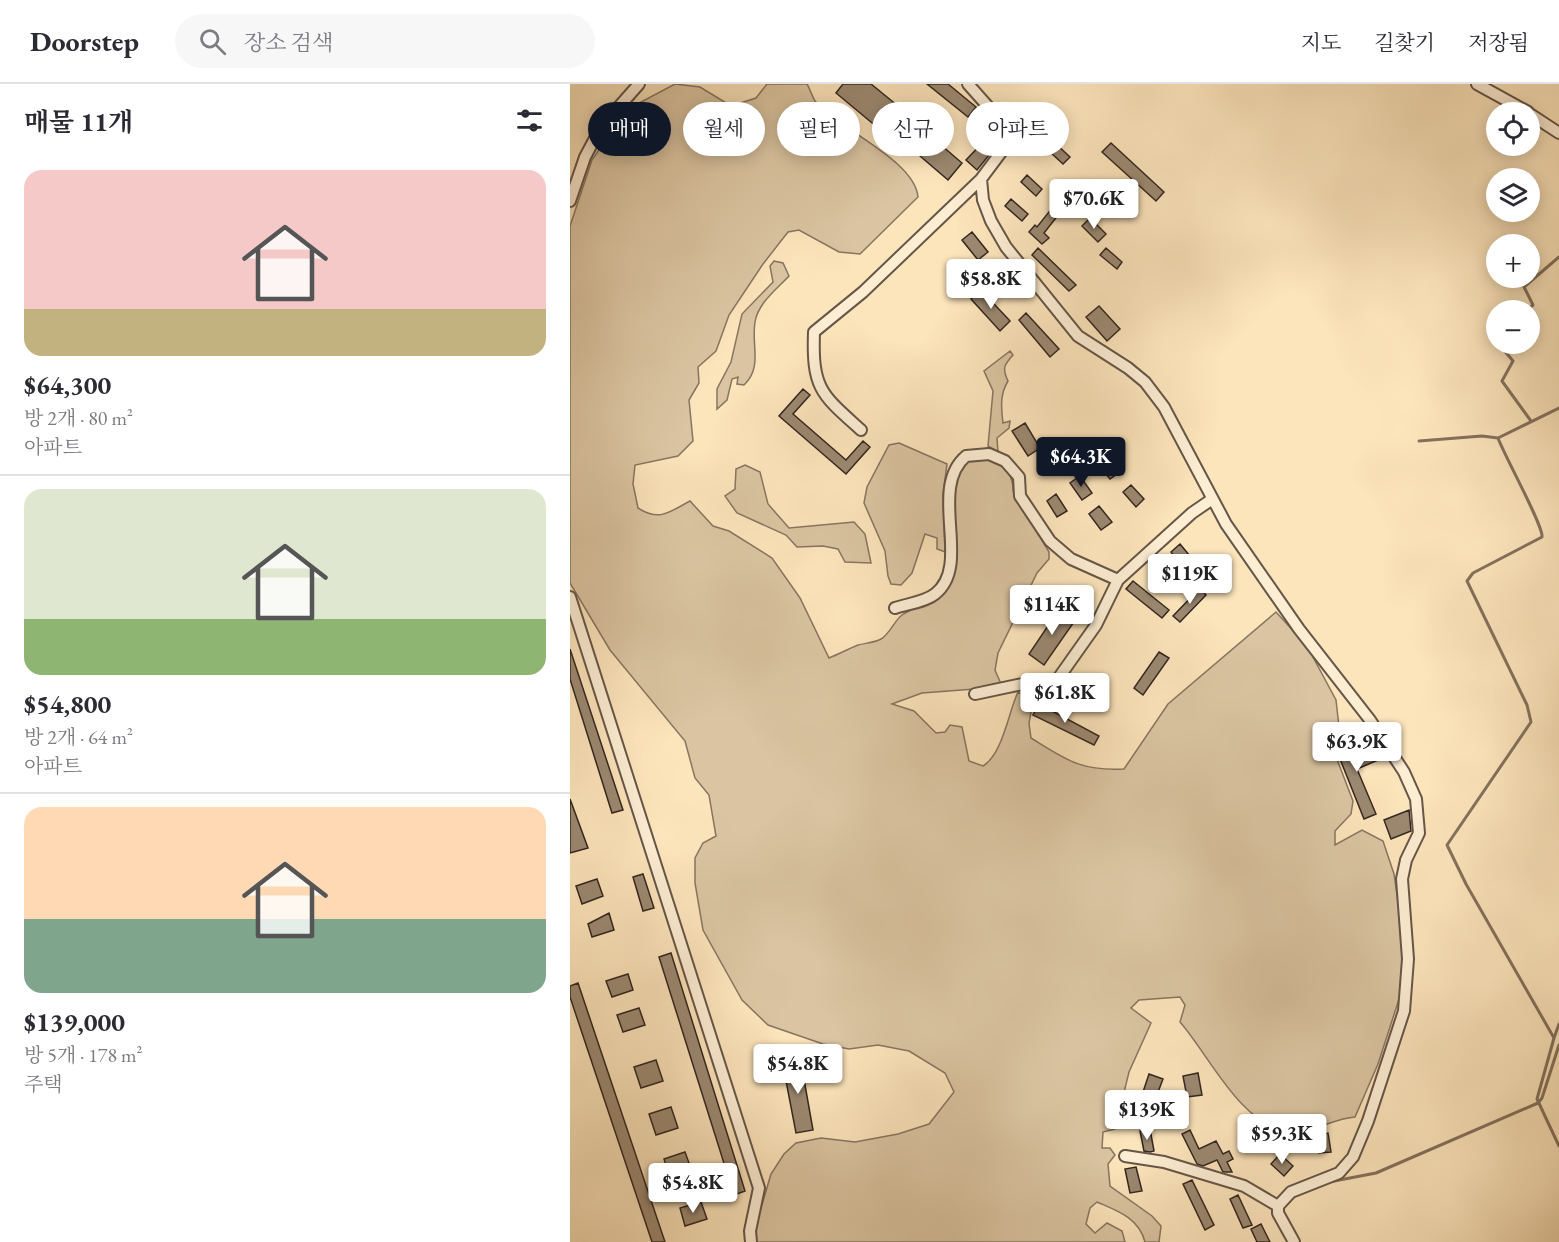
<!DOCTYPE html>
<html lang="ko">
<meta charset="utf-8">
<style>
:root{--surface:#fff;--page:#f7f7f7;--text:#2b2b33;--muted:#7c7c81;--line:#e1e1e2;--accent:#111827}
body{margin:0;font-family:"EB Garamond","Noto Serif KR",serif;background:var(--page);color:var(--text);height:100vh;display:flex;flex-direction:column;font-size:22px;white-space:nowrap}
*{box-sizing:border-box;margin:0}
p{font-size:20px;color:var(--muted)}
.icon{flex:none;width:33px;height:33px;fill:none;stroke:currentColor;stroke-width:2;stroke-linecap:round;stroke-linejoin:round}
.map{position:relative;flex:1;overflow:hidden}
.drawer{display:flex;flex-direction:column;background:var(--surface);width:570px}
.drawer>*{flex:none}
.guide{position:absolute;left:18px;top:18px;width:570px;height:54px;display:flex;gap:12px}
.buttons{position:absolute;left:916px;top:18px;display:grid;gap:12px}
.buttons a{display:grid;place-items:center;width:54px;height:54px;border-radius:50%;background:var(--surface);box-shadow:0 3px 15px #0003;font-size:30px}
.price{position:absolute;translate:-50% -51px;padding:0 14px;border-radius:6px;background:#fff;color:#222;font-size:20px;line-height:39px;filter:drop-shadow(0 2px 3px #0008)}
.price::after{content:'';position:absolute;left:50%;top:36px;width:18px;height:14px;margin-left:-9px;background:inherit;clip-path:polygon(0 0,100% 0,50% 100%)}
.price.selected{background:var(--accent);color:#fff}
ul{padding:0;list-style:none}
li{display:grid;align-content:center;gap:12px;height:318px;padding:0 24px}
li+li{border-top:2px solid var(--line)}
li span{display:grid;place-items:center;height:186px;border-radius:18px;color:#555}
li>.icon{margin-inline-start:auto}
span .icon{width:108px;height:108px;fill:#fffc;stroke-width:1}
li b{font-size:26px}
h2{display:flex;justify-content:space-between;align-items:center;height:72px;padding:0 24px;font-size:26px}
.chip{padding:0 21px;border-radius:27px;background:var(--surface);box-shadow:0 3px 15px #0003;font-size:21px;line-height:54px}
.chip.selected{background:var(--accent);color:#fff}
header{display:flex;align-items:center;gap:36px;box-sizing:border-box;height:84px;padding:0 30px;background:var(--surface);border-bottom:2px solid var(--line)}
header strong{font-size:28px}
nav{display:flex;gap:33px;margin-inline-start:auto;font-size:21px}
.search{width:420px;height:54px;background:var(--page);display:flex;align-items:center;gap:15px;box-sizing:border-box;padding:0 21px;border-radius:33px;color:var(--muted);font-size:22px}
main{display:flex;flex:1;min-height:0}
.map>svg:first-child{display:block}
.green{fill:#dac4a1;stroke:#867560;stroke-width:1.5}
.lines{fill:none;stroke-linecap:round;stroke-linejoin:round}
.stream{stroke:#83715d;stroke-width:3}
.building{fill:#9c8971;stroke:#332620;stroke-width:1.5}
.minor-casing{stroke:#655647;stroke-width:14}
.minor{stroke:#fdedd3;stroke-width:10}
</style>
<header>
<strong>Doorstep</strong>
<div class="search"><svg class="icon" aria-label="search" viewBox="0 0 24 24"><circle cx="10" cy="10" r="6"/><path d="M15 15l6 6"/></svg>장소 검색</div>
<nav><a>지도</a><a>길찾기</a><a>저장됨</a></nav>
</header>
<main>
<section class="drawer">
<h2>매물 11개<svg class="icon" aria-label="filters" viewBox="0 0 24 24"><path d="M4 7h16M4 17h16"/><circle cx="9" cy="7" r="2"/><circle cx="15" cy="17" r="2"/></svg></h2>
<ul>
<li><span style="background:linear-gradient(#f6c9c9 75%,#c2b280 0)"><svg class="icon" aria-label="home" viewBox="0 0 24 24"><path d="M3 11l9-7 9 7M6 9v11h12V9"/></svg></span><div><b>$64,300</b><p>방 2개 · 80 m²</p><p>아파트</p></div></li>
<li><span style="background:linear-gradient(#dfe7d0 70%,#8fb573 0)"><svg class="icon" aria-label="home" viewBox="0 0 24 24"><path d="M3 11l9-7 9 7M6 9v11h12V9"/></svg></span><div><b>$54,800</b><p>방 2개 · 64 m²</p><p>아파트</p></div></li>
<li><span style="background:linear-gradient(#ffd9b3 60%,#7fa58c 0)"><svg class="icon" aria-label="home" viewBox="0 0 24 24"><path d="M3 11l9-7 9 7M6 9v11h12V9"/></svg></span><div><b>$139,000</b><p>방 5개 · 178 m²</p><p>주택</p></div></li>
</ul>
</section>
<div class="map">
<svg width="989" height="1158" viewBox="0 0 989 1158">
<rect width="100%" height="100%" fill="#fce4bb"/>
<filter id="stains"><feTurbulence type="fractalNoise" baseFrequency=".00333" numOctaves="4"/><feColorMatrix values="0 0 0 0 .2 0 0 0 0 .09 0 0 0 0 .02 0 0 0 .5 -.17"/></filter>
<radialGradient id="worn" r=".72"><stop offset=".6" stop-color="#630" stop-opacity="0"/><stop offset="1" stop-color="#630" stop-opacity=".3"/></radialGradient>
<!-- green -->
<path class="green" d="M105,0L130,3L161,22L186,14L197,0H237C240,5 242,12 245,17C268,45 345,76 348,113L290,170L269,168L229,146L218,148L193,180L159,231L146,267L128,283L129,299L119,316L123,357L108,372L65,381L63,400L68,424C90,438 99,428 120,417L143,442L159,447L202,474L230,514L259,574C269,570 278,565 288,561C295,559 304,559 311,555C320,550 324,537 332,531C351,518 373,519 382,495C393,466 369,398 396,379C418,364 444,383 443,407L479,468V475L467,489L428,569L425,586L431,600L418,604L352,609L322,620L344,627L366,649L375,648L380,641L392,643L399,677L413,682C433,670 439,626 448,608L463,617L459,639L461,654C497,676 510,687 554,685L598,620L706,528L737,562L766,616L771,661L763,665L783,717L781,730L765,747V761L792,746L813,757L824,790L830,832L833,886L831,909L808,980L785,1033C764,1034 739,1051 718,1048C670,1040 639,971 610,938L615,921L610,913L569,916L561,924L581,939L559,988L545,1045L533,1048L532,1064H540L545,1071L538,1080L540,1102L582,1132L591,1142L589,1158H575C569,1134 548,1127 527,1118L520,1124L516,1140L525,1149L537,1139L552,1147L555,1158H185L186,1141L201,1090L214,1070L226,1059L251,1054L285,1058L328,1050L359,1040L384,1008L375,989L339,967L308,961L279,965L253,960L198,941L172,916L133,846L125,799V774L133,759L146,752L139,711L125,694L115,657L40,566L0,499V142L22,76L49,36L69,19Z
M204,177L213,179L219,192C207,205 188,219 185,238C181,261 193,283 174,301L167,300L168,293L162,295L157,316L147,325V305L161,278L172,230L203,198L200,182Z
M440,267L443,271C434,281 432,284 438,297C430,310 431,323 433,339L440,337L439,344L427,354L428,368L418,362L423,307L414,287Z
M329,359L377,380L373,410L375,468L367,465V454L355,450L342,489L331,501L321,500L318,492L315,467L294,419L297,403L319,361Z
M175,381L190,388L198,420L219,444L284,438L295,450L301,479L275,478L268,465L253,462L227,463L216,451L167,429L155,412L165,405L166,385Z"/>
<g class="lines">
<!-- stream -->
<path class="stream" d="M957,226L963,221L954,203L989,173
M927,252L925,254L927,257
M929,260L943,277L932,297L961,337
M989,324L928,354C934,371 974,443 972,453L903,489L897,497L957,621L961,638L877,761L896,800L984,954L967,1015L989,1062
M849,357L912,352L928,354
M984,954L989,940
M759,1098L806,1089L968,1019L972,1014L989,961"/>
</g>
<!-- building -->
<path class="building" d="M273,0H301L344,35L325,58L266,9Z
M357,0H378L406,23L398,33Z
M357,49L392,79L378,96L343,66Z
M418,53L427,61L407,86L396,76Z
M541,59L594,108L586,117L532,68Z
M486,60L500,73L493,80L479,67Z
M457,91L472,105L466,112L451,98Z
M495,108L515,124L510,130L497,120L474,149L479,154L472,160L459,148L465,141L467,143Z
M441,115L458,130L452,137L435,122Z
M520,134L536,150L528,158L512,142Z
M402,148L418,168L408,176L392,156Z
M468,164L506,201L499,207L462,171Z
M536,164L552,178L547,185L530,171Z
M411,206L440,237L430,247L401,215Z
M529,222L550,245L537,257L516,233Z
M456,229L489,265L480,273L449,236Z
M233,305L240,311L223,330L276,376L293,357L300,363L276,390L209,332Z
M455,339L470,364L458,372L442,347Z
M539,375L550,388L540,395L530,383Z
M510,392L522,409L512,416L500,399Z
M561,401L574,415L566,423L553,408Z
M486,410L497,427L487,433L477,417Z
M529,422L542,438L531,446L519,430Z
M610,460L629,483L621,491L601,468Z
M563,497L599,526L592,534L556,505Z
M630,504L636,511L610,538L603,532Z
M490,524L506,535L474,581L459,570Z
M0,565L53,726L42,729L0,595Z
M589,568L599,574L573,611L564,604Z
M469,620L529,652L524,661L463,631Z
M786,653L794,672L804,668L808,676L787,685L806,730L794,735L766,665Z
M0,715L18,764L0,769Z
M839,726L841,747L821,755L814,736Z
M73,790L84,824L73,827L63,793Z
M27,795L33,812L12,820L6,802Z
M39,829L44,846L22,853L18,840Z
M101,869L175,1107L164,1111L89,873Z
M58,890L63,906L42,913L36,897Z
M8,899L95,1158H82L0,913V902Z
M69,924L75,941L53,948L47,931Z
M230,973L243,1046L226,1049L212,976Z
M86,976L93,997L71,1004L64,983Z
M628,989L632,1011L617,1013L613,992Z
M579,990L593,995L585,1016L572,1011Z
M101,1023L108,1044L86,1051L79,1030Z
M580,1045L584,1067L580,1068L574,1067L570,1047Z
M620,1046L629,1065L646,1057L653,1070L659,1067L663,1075L657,1078L662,1088H653L647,1076L633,1082L627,1080L612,1050Z
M758,1049L761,1068L749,1069L746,1051Z
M115,1068L123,1090L101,1097L94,1075Z
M710,1070L723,1082L714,1092L701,1080Z
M566,1083L572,1107L560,1109L555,1085Z
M622,1096L644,1141L635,1146L613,1100Z
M668,1111L682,1141L673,1144L660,1115Z
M131,1118L137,1135L115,1142L110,1124Z
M691,1140L700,1158H687L681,1145Z"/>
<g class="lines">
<defs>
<path id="minor" d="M398,0L438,45L441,55L411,95L413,116L421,137L436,163L508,252L558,284L575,298L594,323L656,440L729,545L800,636L834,688L846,715L849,749L836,776L832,795L838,875L834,927L798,1037L783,1073L769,1089L721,1108L708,1122V1129L724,1158
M907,0L958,28
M960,30L989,49
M0,117L15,73L31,43L69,0
M291,346C251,310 242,305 244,248L293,208L411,95
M0,513L189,1104L180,1147L181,1158
M325,524C337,520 355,518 365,510C403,481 357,405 396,372L419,370L435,377L449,393L450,412L480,457L501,475L548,496L622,429L641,416
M405,610L457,599H485L526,541L548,496
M555,1072L594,1078L674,1102L708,1122"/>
</defs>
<!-- minor casing -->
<use href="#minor" class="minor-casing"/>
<!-- minor -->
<use href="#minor" class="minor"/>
</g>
<rect width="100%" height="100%" filter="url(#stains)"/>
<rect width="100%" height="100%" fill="url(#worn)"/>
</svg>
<div class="buttons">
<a><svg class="icon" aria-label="locate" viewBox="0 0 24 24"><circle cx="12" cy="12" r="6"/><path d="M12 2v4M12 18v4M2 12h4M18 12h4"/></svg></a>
<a><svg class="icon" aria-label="layers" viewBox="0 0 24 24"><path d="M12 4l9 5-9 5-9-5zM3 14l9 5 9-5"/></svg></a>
<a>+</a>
<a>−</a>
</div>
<b class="price" style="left:524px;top:146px">$70.6K</b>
<b class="price" style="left:421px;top:226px">$58.8K</b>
<b class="price selected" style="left:511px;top:404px">$64.3K</b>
<b class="price" style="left:620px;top:521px">$119K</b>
<b class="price" style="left:482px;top:552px">$114K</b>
<b class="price" style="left:495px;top:640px">$61.8K</b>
<b class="price" style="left:787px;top:689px">$63.9K</b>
<b class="price" style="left:228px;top:1011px">$54.8K</b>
<b class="price" style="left:577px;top:1057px">$139K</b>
<b class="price" style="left:712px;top:1081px">$59.3K</b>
<b class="price" style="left:123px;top:1130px">$54.8K</b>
<div class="guide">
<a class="chip selected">매매</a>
<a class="chip">월세</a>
<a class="chip">필터</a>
<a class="chip">신규</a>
<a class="chip">아파트</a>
</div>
</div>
</main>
